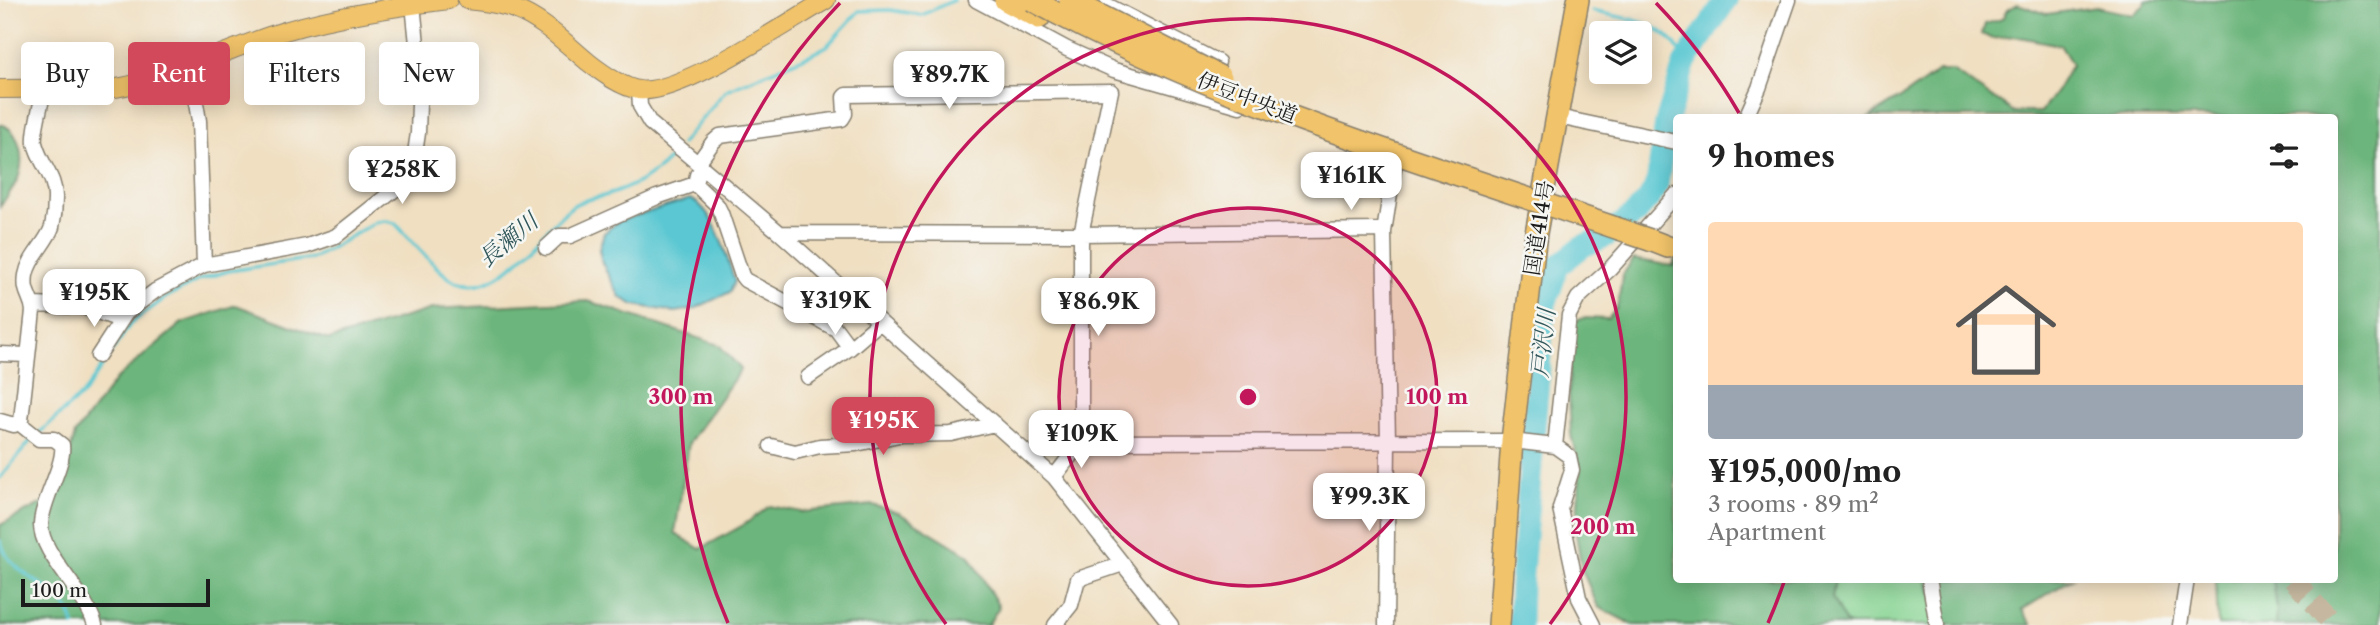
<!DOCTYPE html>
<meta charset="utf-8">
<style>
:root{--surface:#fff;--page:#f6f6f6;--text:#222;--muted:#767676;--accent:#d1495b}
body{margin:0;font-family:"Libre Caslon Text","Noto Serif JP",serif;background:var(--page);color:var(--text);height:100vh;display:flex;flex-direction:column;font-size:26px;white-space:nowrap}
*{box-sizing:border-box;margin:0}
p{font-size:23px;color:var(--muted)}
.icon{flex:none;width:38px;height:38px;fill:none;stroke:currentColor;stroke-width:2;stroke-linecap:round;stroke-linejoin:round}
.map{position:relative;flex:1;overflow:hidden}
.details{position:absolute;left:1673px;top:114px;width:665px;height:469px;display:flex;flex-direction:column;background:var(--surface);border-radius:7px;box-shadow:0 4px 18px #0003}
.details>*{flex:none}
.guide{position:absolute;left:21px;top:42px;width:665px;height:63px;display:flex;gap:14px}
.buttons{position:absolute;left:1589px;top:21px;display:grid;gap:14px}
.buttons a{display:grid;place-items:center;width:63px;height:63px;border-radius:7px;background:var(--surface);box-shadow:0 4px 18px #0003;font-size:35px}
.scale{position:absolute;left:21px;bottom:18px;width:189px;box-sizing:border-box;padding-left:7px;border:4px solid #1c1c1c;border-top:0;font-size:19px;line-height:24px;white-space:nowrap;color:#1c1c1c;-webkit-text-stroke:5px #f6f6f2;paint-order:stroke}
.price{position:absolute;translate:-50% -60px;padding:0 16px;border-radius:14px;background:#fff;color:#222;font-size:23px;line-height:46px;filter:drop-shadow(0 2px 4px #0008)}
.price::after{content:'';position:absolute;left:50%;top:42px;width:21px;height:16px;margin-left:-10px;background:inherit;clip-path:polygon(0 0,100% 0,50% 100%)}
.price.current{background:var(--accent);color:#fff}
ul{padding:0;list-style:none}
li{display:grid;align-content:center;gap:14px;height:371px;padding:0 35px}
li span{display:grid;place-items:center;height:217px;border-radius:7px;color:#555}
li>.icon{margin-inline-start:auto}
span .icon{width:126px;height:126px;fill:#fffc;stroke-width:1}
li b{font-size:30px}
h2{display:flex;justify-content:space-between;align-items:center;height:84px;padding:0 35px;font-size:30px}
.tag{padding:0 24px;border-radius:7px;background:var(--surface);box-shadow:0 4px 18px #0003;font-size:24px;line-height:63px}
.tag.current{background:var(--accent);color:#fff}
.map>svg:first-child{display:block}
.green{fill:#85d391;stroke:#507856;stroke-width:2}
.forest{fill:#6cb57b;stroke:#44684c;stroke-width:2}
.water{fill:#5ac7d2;stroke:#3b7277;stroke-width:2}
.lines{fill:none;stroke-linecap:round;stroke-linejoin:round}
.stream{stroke:#5ac7d2;stroke-width:3.5}
.river{stroke:#5ac7d2;stroke-width:23}
.highway-tunnel{stroke:#c6b8a0;stroke-width:21;stroke-dasharray:21 10;stroke-linecap:butt}
.minor-casing{stroke:#867e6e;stroke-width:17}
.major-casing{stroke:#867e6e;stroke-width:20}
.highway-casing{stroke:#867e6e;stroke-width:24}
.minor{stroke:#fff;stroke-width:14}
.major{stroke:#f1c36a;stroke-width:18}
.highway{stroke:#f1c36a;stroke-width:21}
.highway-bridge-casing{stroke:#867e6e;stroke-width:24;stroke-linecap:butt}
.highway-bridge{stroke:#f1c36a;stroke-width:21}
.ring{fill:none;stroke:#c2185b;stroke-width:3.5}
.labels{text-anchor:middle;stroke-width:5;stroke-linejoin:round;paint-order:stroke}
.street-label{font-size:21px;fill:#1c1c1c;stroke:#f6f6f2}
.water-label{font-size:23px;font-style:italic;fill:#32585c;stroke:#f6f6f2}
.centre{fill:#c2185b;stroke:#f6f6f2;stroke-width:3.5}
.ring-label{font-size:21px;text-anchor:middle;font-weight:bold;fill:#c2185b;stroke:#f6f6f2;stroke-width:5;stroke-linejoin:round;paint-order:stroke}
</style>
<div class="map">
<svg width="2380" height="625" viewBox="0 0 2380 625">
<rect width="100%" height="100%" fill="#f6f6f2"/>
<filter id="ink" filterUnits="userSpaceOnUse"><feTurbulence type="fractalNoise" baseFrequency=".0143" numOctaves="2"/><feDisplacementMap in="SourceGraphic" scale="14" xChannelSelector="R" yChannelSelector="G"/><feConvolveMatrix kernelMatrix="1 2 1 2 8 2 1 2 1" color-interpolation-filters="sRGB"/></filter>
<filter id="wash" filterUnits="userSpaceOnUse"><feTurbulence type="fractalNoise" baseFrequency=".00686" numOctaves="4" result="noise"/><feDisplacementMap in="SourceGraphic" scale="28" xChannelSelector="R" yChannelSelector="G"/><feGaussianBlur stdDeviation="1.57" result="paint"/><feColorMatrix in="noise" values="0 0 0 0 0 0 0 0 0 0 0 0 0 0 0 0 0 1.4 0 .05"/><feComposite in="paint" operator="in"/></filter>
<g filter="url(#wash)">
<rect width="100%" height="100%" fill="#f0dfc1"/>
<!-- green -->
<path class="green" d="M1835,579H1929L1940,625H1851L1846,622L1831,606Z
M2216,579H2273L2277,608L2276,625H2218Z"/>
<!-- forest -->
<path class="forest" d="M2146,0H2380V625H2276L2277,608L2273,579H2334V117H1870C1893,102 1918,89 1938,71H1952L2014,112H2041L2057,90L2072,64L2060,45L2014,36L1992,39L1982,34L1985,24L2002,19L2007,10L2018,4L2047,14L2097,7L2133,15L2144,5Z
M0,124C19,129 24,154 20,172C18,184 6,197 0,207Z
M1676,253V579H1835L1832,598L1845,622L1851,625H1633L1598,607L1582,570L1576,534L1580,472L1571,435L1569,393L1572,322L1584,318L1608,319L1617,308L1623,274L1634,259L1673,266Z
M588,301L719,345L741,369L689,443L675,533L700,549L745,524L770,506L802,512L873,505L899,513L970,556L999,607L988,625H0V525L58,495L75,434L117,378L182,323L236,305L329,340L432,309Z
M1926,579H2072L2022,610L2032,625H1945Z"/>
<!-- water -->
<path class="water" d="M690,199C716,209 726,257 735,281L730,292L694,309L675,312L634,305L620,297L602,263L599,249L604,233L619,221Z"/>
<g class="lines">
<!-- stream -->
<path class="stream" d="M1592,11C1633,21 1666,19 1685,62
M681,144L726,90L810,55L827,46L859,11L890,10L922,15L954,0
M38,434L84,393L131,323L165,298L199,280L228,271L314,258L376,222L386,221L395,223C409,238 433,266 448,277C497,310 540,228 574,205C582,200 595,198 604,196C632,188 658,174 676,151
M0,478L32,439
M0,541C3,547 5,555 10,560C30,585 67,589 74,625"/>
<!-- river -->
<path class="river" d="M1520,625L1521,586L1544,307L1558,266L1583,246L1606,236L1636,213L1649,198L1657,185L1666,123L1685,62L1726,0"/>
</g>
</g>
<g filter="url(#ink)">
<g class="lines">
<!-- highway-tunnel -->
<path class="highway-tunnel" d="M2293,579L2333,625"/>
<defs>
<path id="minor" d="M976,0L1067,49L1114,70L1240,106
M1097,0L1218,62
M190,67L199,121L204,265
M639,90L640,106L650,123L780,233L1054,477L1171,625
M1558,117L1676,142
M1746,117L1759,88L1789,0
M1381,157L1395,162L1384,232
M698,163L713,142L720,136L842,119L845,114L844,97L846,95L1111,91L1081,234V442L1054,477
M695,184L717,205L721,213L742,276L745,280L836,329L850,348
M780,233L1081,234L1378,230L1384,232L1388,441L1386,625
M546,248L559,236H570L657,197L695,184L697,175
M33,305L83,307L120,320
M0,354L28,355
M98,356L126,313L155,291L204,265L307,246L336,236L398,187L414,160L418,133L420,74L413,4
M808,377L850,348L880,322
M0,421L14,425L21,420L33,311C32,296 23,294 26,275C29,257 46,244 52,227C54,218 55,208 55,199C56,177 40,164 35,143C33,132 42,102 44,89
M19,423L39,439H54L62,445C65,465 42,500 41,524C40,554 86,592 95,625
M1081,442L1512,441L1555,446L1569,456L1572,470L1560,508L1579,598L1593,625
M771,446L795,452L820,446L856,444L899,435L951,434L995,424
M1555,446L1569,315L1578,298L1610,269L1676,195
M1929,579L1937,625
M1055,625L1071,605L1078,579L1123,564
M2180,625L2187,579"/>
<path id="major" d="M467,0C482,2 499,3 514,9C542,19 565,43 588,62C602,73 621,87 639,90C679,96 788,22 826,0
M0,89L116,88C169,79 218,53 269,36C321,18 393,7 448,0"/>
<path id="highway" d="M1005,0L1039,18
M1650,240L1668,247
M1499,625L1512,441L1536,233L1578,0"/>
</defs>
<!-- minor casing -->
<use href="#minor" class="minor-casing"/>
<!-- major casing -->
<use href="#major" class="major-casing"/>
<!-- highway casing -->
<use href="#highway" class="highway-casing"/>
<!-- minor -->
<use href="#minor" class="minor"/>
<!-- major -->
<use href="#major" class="major"/>
<!-- highway -->
<use href="#highway" class="highway"/>
<defs>
<path id="highway-bridge" d="M1032,0C1219,103 1427,163 1628,232
M1070,0L1221,77
M1629,233L1650,240"/>
</defs>
<!-- highway-bridge casing -->
<use href="#highway-bridge" class="highway-bridge-casing"/>
<!-- highway-bridge -->
<use href="#highway-bridge" class="highway-bridge"/>
</g>
</g>
<!-- distance rings -->
<circle cx="1248" cy="397" r="189" fill="#c2185b" fill-opacity=".12"/>
<g class="ring">
<circle cx="1248" cy="397" r="189"/>
<path d="M946 624A378 378 0 1 1 1550 624"/>
<path d="M1784 582A567 567 0 0 1 1768 623M728 623A567 567 0 0 1 840 3M1656 3A567 567 0 0 1 1739 113"/>
</g>
<g class="labels">
<!-- street labels -->
<g class="street-label">
<text transform="translate(1247 98) rotate(21)" y="7">伊豆中央道</text>
<text transform="translate(1539 228) rotate(-81)" y="7">国道414号</text>
</g>
<!-- water labels -->
<g class="water-label">
<text transform="translate(508 240) rotate(-40)" y="8">長瀬川</text>
<text transform="translate(1543 343) rotate(-84)" y="8">戸沢川</text>
</g>
</g>
<circle cx="1248" cy="397" r="10" class="centre"/>
<g class="ring-label">
<text x="1437" y="404">100 m</text>
<text x="681" y="404">300 m</text>
<text x="1603" y="534">200 m</text>
</g>
</svg>
<div class="buttons">
<a><svg class="icon" aria-label="layers" viewBox="0 0 24 24"><path d="M12 4l9 5-9 5-9-5zM3 14l9 5 9-5"/></svg></a>
</div>
<div class="scale">100 m</div>
<b class="price" style="left:949px;top:111px">¥89.7K</b>
<b class="price" style="left:402px;top:206px">¥258K</b>
<b class="price" style="left:1351px;top:212px">¥161K</b>
<b class="price" style="left:94px;top:329px">¥195K</b>
<b class="price" style="left:835px;top:337px">¥319K</b>
<b class="price" style="left:1098px;top:338px">¥86.9K</b>
<b class="price current" style="left:883px;top:457px">¥195K</b>
<b class="price" style="left:1081px;top:470px">¥109K</b>
<b class="price" style="left:1369px;top:533px">¥99.3K</b>
<div class="guide">
<a class="tag">Buy</a>
<a class="tag current">Rent</a>
<a class="tag">Filters</a>
<a class="tag">New</a>
</div>
<section class="details">
<h2>9 homes<svg class="icon" aria-label="filters" viewBox="0 0 24 24"><path d="M4 7h16M4 17h16"/><circle cx="9" cy="7" r="2"/><circle cx="15" cy="17" r="2"/></svg></h2>
<ul>
<li><span style="background:linear-gradient(#ffd9b3 75%,#9aa5b1 0)"><svg class="icon" aria-label="home" viewBox="0 0 24 24"><path d="M3 11l9-7 9 7M6 9v11h12V9"/></svg></span><div><b>¥195,000/mo</b><p>3 rooms · 89 m²</p><p>Apartment</p></div></li>
</ul>
</section>
</div>
